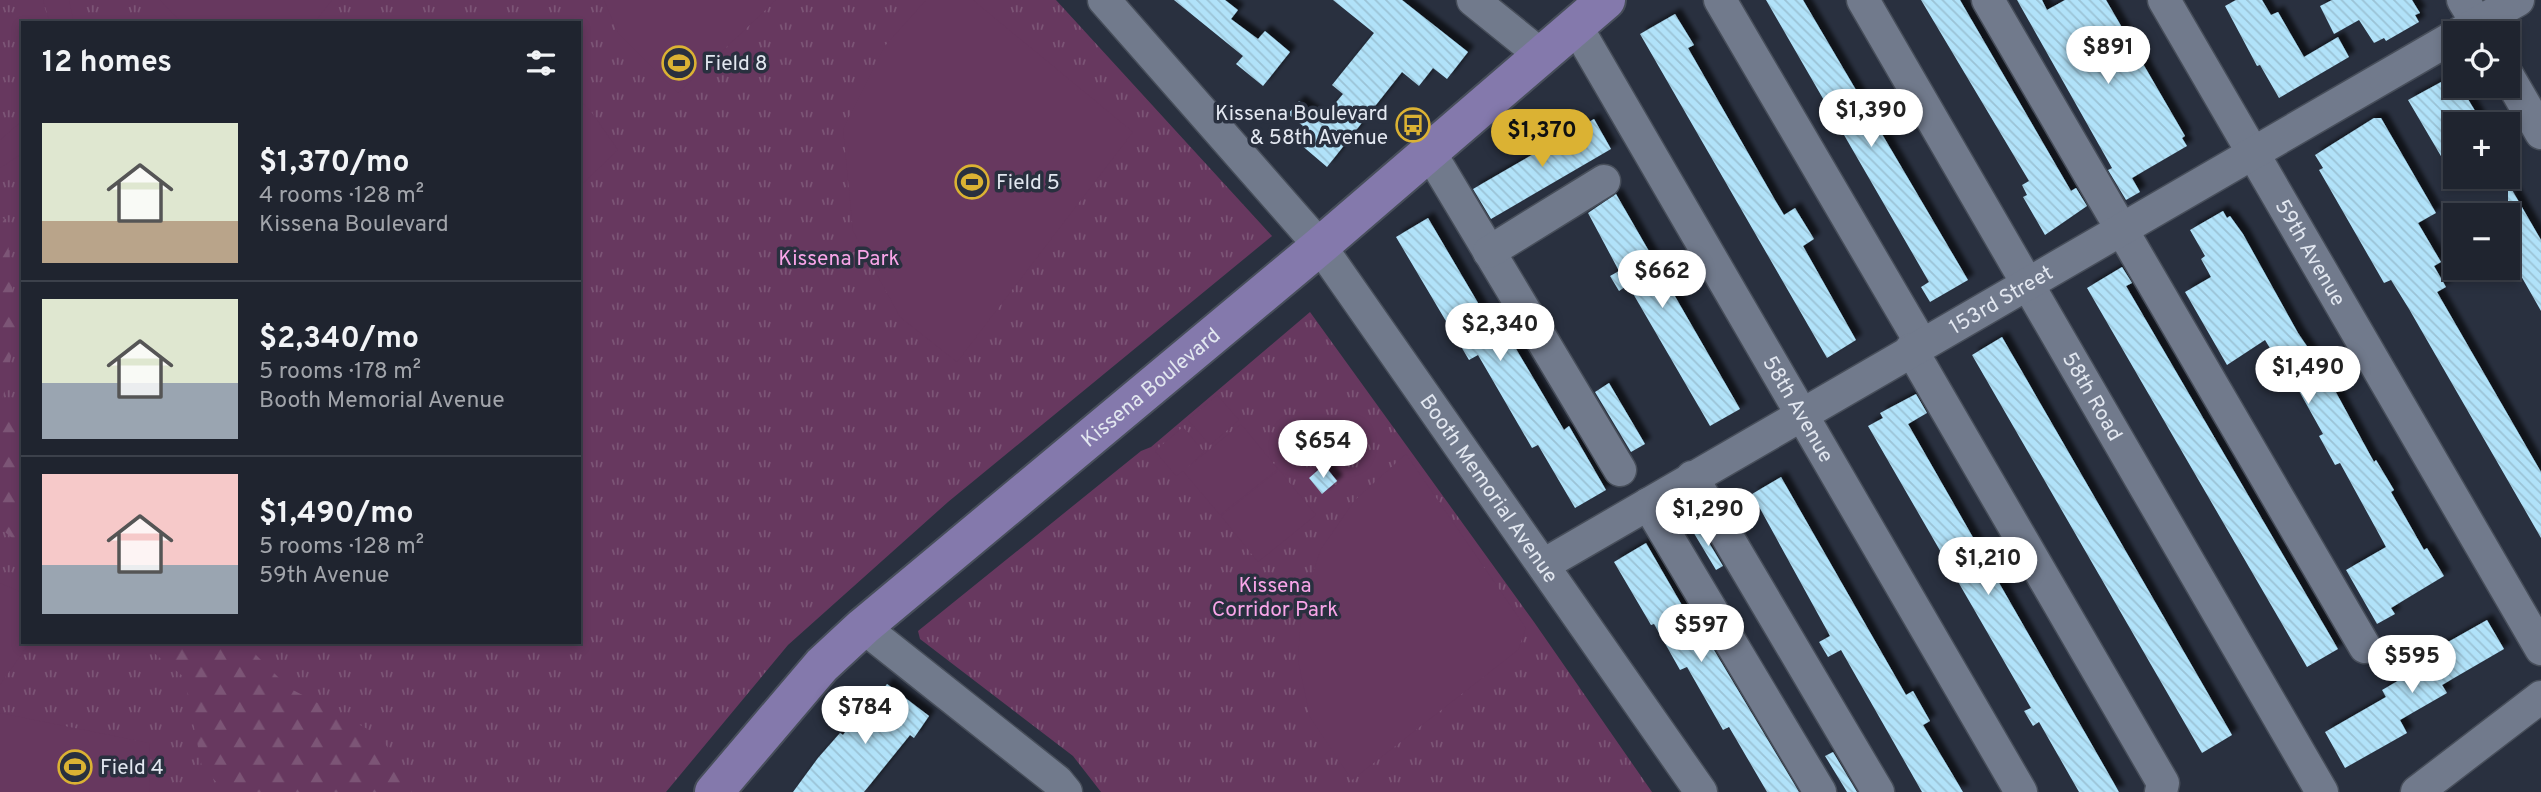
<!DOCTYPE html>
<meta charset="utf-8">
<style>
:root{--surface:#1f242f;--page:#2c303b;--text:#f1f3f6;--muted:#a1a4aa;--line:#3c414b;--accent:#dbb233}
body{margin:0;font-family:Overpass,sans-serif;background:var(--page);color:var(--text);height:100vh;display:flex;flex-direction:column;font-size:26px;white-space:nowrap}
*{box-sizing:border-box;margin:0}
p{font-size:23px;color:var(--muted)}
.icon{flex:none;width:38px;height:38px;fill:none;stroke:currentColor;stroke-width:2;stroke-linecap:round;stroke-linejoin:round}
.map{position:relative;flex:1;overflow:hidden}
.sheet{position:absolute;left:21px;top:21px;width:560px;height:623px;display:flex;flex-direction:column;background:var(--surface);border-radius:0px;box-shadow:0 4px 10px #0003,0 0 0 2px var(--line)}
.sheet>*{flex:none}
.tools{position:absolute;left:2443px;top:21px;display:grid;gap:14px}
.tools a{display:grid;place-items:center;width:77px;height:77px;border-radius:0px;background:var(--surface);box-shadow:0 4px 10px #0003,0 0 0 2px var(--line);font-size:35px}
.price{position:absolute;translate:-50% -60px;padding:0 16px;border-radius:24px;background:#fff;color:#222;font-size:23px;line-height:46px;filter:drop-shadow(0 2px 4px #0008)}
.price::after{content:'';position:absolute;left:50%;top:42px;width:21px;height:16px;margin-left:-10px;background:inherit;clip-path:polygon(0 0,100% 0,50% 100%)}
.price.current{background:var(--accent);color:#111}
ul{padding:0;list-style:none}
li{display:flex;align-items:center;gap:21px;height:175px;padding:0 21px}
li+li{border-top:2px solid var(--line)}
li span{display:grid;place-items:center;flex:none;width:196px;height:140px;border-radius:0px;color:#555}
li>.icon{margin-inline-start:auto}
span .icon{width:84px;height:84px;fill:#fffc;stroke-width:1}
li b{font-size:30px}
h2{display:flex;justify-content:space-between;align-items:center;height:84px;padding:0 21px;font-size:30px}
.map>svg:first-child{display:block}
.grass{fill:url(#grass-tufts);fill-rule:evenodd}
.forest{fill:url(#forest-firs)}
.pitch{fill:#67385f}
.building{fill:url(#building-back-hatch);filter:url(#shadow)}
.lines{fill:none;stroke-linecap:round;stroke-linejoin:round}
.minor-casing{stroke:#474e5a;stroke-width:35}
.major-casing{stroke:#474e5a;stroke-width:42}
.minor{stroke:#717a8c;stroke-width:32}
.major{stroke:#8479ac;stroke-width:38}
.labels{text-anchor:middle;stroke-width:7;stroke-linejoin:round;paint-order:stroke}
.poi-label{font-size:21px;fill:#e2e7f0;stroke:#29303f;text-anchor:start}
.street-label{font-size:21px;fill:#e2e7f0;stroke:#29303f}
.park-label{font-size:21px;fill:#f8a5e8;stroke:#29303f}
</style>
<div class="map">
<svg width="2541" height="792" viewBox="0 0 2541 792">
<defs>
<pattern id="grass-tufts" width="24" height="20" patternUnits="userSpaceOnUse" patternTransform="scale(1.75)"><rect width="24" height="20" fill="#67385f"/><path d="M3 7l-1-3M5 7V3M7 7l1-3M15 17l-1-3M17 17v-4M19 17l1-3" fill="none" stroke="#7c5576"/></pattern>
<pattern id="forest-firs" width="22" height="20" patternUnits="userSpaceOnUse" patternTransform="scale(1.75)"><rect width="22" height="20" fill="#67385f"/><path d="M5 1l3.5 6h-7zM16 11l3.5 6h-7z" fill="#7c5576"/></pattern>
<pattern id="building-back-hatch" width="6" height="6" patternUnits="userSpaceOnUse" patternTransform="scale(1.75)"><rect width="6" height="6" fill="#b1e2f9"/><path d="M-1 5l2 2M0 0l6 6M5-1l2 2" fill="none" stroke="#9bc3d6"/></pattern>
<filter id="shadow"><feDropShadow dx="6" dy="-6" stdDeviation="2" flood-color="#0009"/></filter>
</defs>
<rect width="100%" height="100%" fill="#29303f"/>
<!-- grass -->
<path class="grass" d="M0,0H1056L1272,236L948,502L788,645L666,792H0ZM23,23H579V642H23Z
M1310,312L1534,622L1652,792H1101L1073,756L920,639L918,631L1141,451L1151,447Z"/>
<!-- forest -->
<path class="forest" d="M0,218L6,219L16,332L1,407L23,428V547L0,528Z
M140,642H243L289,688L381,736L412,792H226L202,767L184,677Z"/>
<!-- pitch -->
<path class="pitch" d="M43,0H69L74,23H50Z
M160,0H332L314,23H182Z
M604,0H776L678,93L618,33Z
M926,0H973L1133,132L957,362L900,317L853,231L843,129L884,47Z
M579,100L590,110L618,150L579,187Z
M23,120V153L0,168V140Z
M1217,395L1239,420L1210,445L1188,420Z
M1241,424L1278,469L1220,515L1183,471L1176,476L1155,451L1183,427L1204,452L1188,467Z
M1406,454L1526,628L1518,650L1352,780L1310,717L1298,660L1302,604L1321,549L1355,500Z
M1279,470L1316,515L1258,562L1221,516Z
M0,583L23,593V642H30L0,685Z
M0,713L149,743L150,792H0Z"/>
<!-- building -->
<path class="building" d="M1174,0H1225L1238,10L1231,19L1258,39L1265,31L1290,52L1263,86L1236,64L1243,56Z
M1333,0H1402L1468,52L1447,79L1433,68L1419,86L1402,72L1327,167L1293,138L1303,126L1288,114L1299,101L1322,119L1343,94L1332,85L1374,33Z
M1766,0H1803L1968,280L1930,302L1921,287L1929,282Z
M1921,0H1960L2071,191L2076,188L2087,206L2045,235L2023,197L2027,195L2022,185L2029,181Z
M2017,0H2042L2047,10L2065,0H2106L2185,136L2182,138L2187,146L2132,178L2140,192L2126,200L2108,170L2112,168Z
M2236,0H2262L2271,15L2278,12L2304,57L2338,37L2349,57L2279,98L2260,65L2257,66L2225,6Z
M2332,0H2412L2420,13L2415,15L2419,22L2386,41L2384,38L2374,43L2359,20L2334,34L2320,6Z
M1675,14L1694,45L1688,48L1775,200L1784,215L1795,208L1814,239L1803,246L1856,340L1827,358L1640,34Z
M2454,75L2455,86H2460L2483,124H2455V180L2408,100Z
M2374,118H2381L2436,213L2418,223L2441,262L2434,266L2446,287L2437,292L2541,472V538L2409,309L2391,280L2384,283L2319,170L2323,168L2315,155Z
M1594,119L1611,149L1491,219L1473,189Z
M2508,183L2541,240V311L2508,253Z
M1616,194L1740,409L1710,426L1628,285L1619,291L1610,276L1619,271L1588,213Z
M2223,211L2227,218L2230,216L2243,234L2298,333L2326,374L2374,462L2376,460L2394,490L2391,492L2424,550L2427,548L2444,576L2391,608L2395,614L2377,624L2346,570L2386,547L2340,463L2335,465L2319,436L2323,434L2290,375H2286L2265,340L2227,365L2185,292L2211,277L2201,259L2205,256L2190,230Z
M1428,218L1491,325L1499,320L1564,430L1569,426L1606,490L1575,508L1538,445L1532,448L1478,355L1469,360L1396,237Z
M2122,267L2132,283L2126,286L2338,649L2307,667L2087,288Z
M2002,337L2232,735L2202,753L1972,355Z
M1609,383L1645,444L1631,452L1595,392Z
M1916,394L1927,413L1908,424L2119,792H2079L2039,722L2033,726L2024,711L2031,708L1868,426L1883,418L1880,413Z
M1324,465L1337,481L1322,494L1309,478Z
M1781,477L1906,695L1913,691L1930,721L1923,725L1963,792H1922L1841,650L1828,657L1819,642L1830,636L1752,494Z
M1699,526L1723,566L1716,570L1692,530Z
M1646,543L1683,607L1687,605L1799,792H1767L1729,727L1723,730L1687,667L1680,670L1654,624L1651,625L1614,562Z
M2487,620L2504,649L2442,685L2447,693L2400,720L2407,733L2345,768L2325,732L2386,697L2382,690L2429,663L2425,655Z
M887,684L929,716L914,738L910,735L864,792H793L818,758L840,733L843,735L863,708L867,711Z
M1833,752L1857,792H1847L1825,756Z"/>
<g class="lines">
<defs>
<g id="minor">
<path id="s1" d="M1104,0L1320,246L1701,792"/>
<path d="M1473,0L1541,55"/>
<path d="M1720,0L1921,343"/>
<path id="s2" d="M1863,0L2322,792"/>
<path d="M1988,0L2365,647"/>
<path id="s3" d="M2164,0L2541,649"/>
<path d="M2463,0L2483,33"/>
<path id="s4" d="M1576,26L2021,792"/>
<path d="M2460,33L2518,0"/>
<path d="M2508,76L2541,133"/>
<path d="M1429,151L1620,470"/>
<path d="M1489,252L1604,181"/>
<path d="M1911,349L2163,783L2161,792"/>
<path d="M1692,477L1878,792"/>
<path d="M1648,504L1820,792"/>
<path id="s5" d="M1545,564L2455,36"/>
<path d="M863,627L1057,781L1066,792"/>
<path d="M2417,792L2541,697"/>
</g>
<g id="major">
<path id="s6" d="M714,792L822,665L863,627L1320,246L1606,0"/>
</g>
</defs>
<!-- minor casing -->
<use href="#minor" class="minor-casing"/>
<!-- major casing -->
<use href="#major" class="major-casing"/>
<!-- minor -->
<use href="#minor" class="minor"/>
<!-- major -->
<use href="#major" class="major"/>
</g>
<!-- icons -->
<defs>
<symbol id="stadium-ring" viewBox="-11 -11 22 22"><circle r="9.5" fill="#29303f" stroke="#dbb233" stroke-width="1.5"/><path d="M0-5a6.5 5 0 1 0 0 10a6.5 5 0 1 0 0-10ZM-3.5-1.8h7v3.6h-7Z" fill="#dbb233"/></symbol>
<symbol id="bus-ring" viewBox="-11 -11 22 22"><circle r="9.5" fill="#29303f" stroke="#dbb233" stroke-width="1.5"/><path d="M-5-6H5V4H4V6H2V4H-2V6H-4V4H-5ZM-3.5-4V0h7V-4ZM-3.5 1.2v1.5H-2V1.2ZM2 1.2v1.5H3.5V1.2Z" fill="#dbb233"/></symbol>
</defs>
<g fill-rule="evenodd">
<use href="#stadium-ring" x="660" y="44" width="38" height="38"/>
<use href="#bus-ring" x="1394" y="106" width="38" height="38"/>
<use href="#stadium-ring" x="953" y="163" width="38" height="38"/>
<use href="#stadium-ring" x="56" y="748" width="38" height="38"/>
</g>
<g class="labels">
<!-- poi labels -->
<g class="poi-label">
<text x="704" y="70">Field 8</text>
<text x="1388" y="120" text-anchor="end">Kissena Boulevard<tspan x="1388" dy="24">&amp; 58th Avenue</tspan></text>
<text x="996" y="189">Field 5</text>
<text x="100" y="774">Field 4</text>
</g>
<!-- street labels -->
<g class="street-label">
<text dy="7" stroke="none"><textPath href="#s3" startOffset="292">59th Avenue</textPath></text>
<text dy="7" stroke="none"><textPath href="#s5" startOffset="527">153rd Street</textPath></text>
<text dy="7" stroke="none"><textPath href="#s6" startOffset="597">Kissena Boulevard</textPath></text>
<text dy="7" stroke="none"><textPath href="#s2" startOffset="458">58th Road</textPath></text>
<text dy="7" stroke="none"><textPath href="#s4" startOffset="443">58th Avenue</textPath></text>
<text dy="7" stroke="none"><textPath href="#s1" startOffset="623">Booth Memorial Avenue</textPath></text>
</g>
<!-- park labels -->
<g class="park-label">
<text x="839" y="265">Kissena Park</text>
<text x="1275" y="592">Kissena<tspan x="1275" dy="24">Corridor Park</tspan></text>
</g>
</g>
</svg>
<div class="tools">
<a><svg class="icon" aria-label="locate" viewBox="0 0 24 24"><circle cx="12" cy="12" r="6"/><path d="M12 2v4M12 18v4M2 12h4M18 12h4"/></svg></a>
<a>+</a>
<a>−</a>
</div>
<b class="price" style="left:2108px;top:86px">$891</b>
<b class="price" style="left:1871px;top:149px">$1,390</b>
<b class="price current" style="left:1542px;top:169px">$1,370</b>
<b class="price" style="left:1662px;top:310px">$662</b>
<b class="price" style="left:1500px;top:363px">$2,340</b>
<b class="price" style="left:2308px;top:406px">$1,490</b>
<b class="price" style="left:1323px;top:480px">$654</b>
<b class="price" style="left:1708px;top:548px">$1,290</b>
<b class="price" style="left:1988px;top:597px">$1,210</b>
<b class="price" style="left:1701px;top:664px">$597</b>
<b class="price" style="left:2412px;top:695px">$595</b>
<b class="price" style="left:865px;top:746px">$784</b>
<section class="sheet">
<h2>12 homes<svg class="icon" aria-label="filters" viewBox="0 0 24 24"><path d="M4 7h16M4 17h16"/><circle cx="9" cy="7" r="2"/><circle cx="15" cy="17" r="2"/></svg></h2>
<ul>
<li><span style="background:linear-gradient(#dfe7d0 70%,#b9a48a 0)"><svg class="icon" aria-label="home" viewBox="0 0 24 24"><path d="M3 11l9-7 9 7M6 9v11h12V9"/></svg></span><div><b>$1,370/mo</b><p>4 rooms · 128 m²</p><p>Kissena Boulevard</p></div></li>
<li><span style="background:linear-gradient(#dfe7d0 60%,#9aa5b1 0)"><svg class="icon" aria-label="home" viewBox="0 0 24 24"><path d="M3 11l9-7 9 7M6 9v11h12V9"/></svg></span><div><b>$2,340/mo</b><p>5 rooms · 178 m²</p><p>Booth Memorial Avenue</p></div></li>
<li><span style="background:linear-gradient(#f6c9c9 65%,#9aa5b1 0)"><svg class="icon" aria-label="home" viewBox="0 0 24 24"><path d="M3 11l9-7 9 7M6 9v11h12V9"/></svg></span><div><b>$1,490/mo</b><p>5 rooms · 128 m²</p><p>59th Avenue</p></div></li>
</ul>
</section>
</div>
